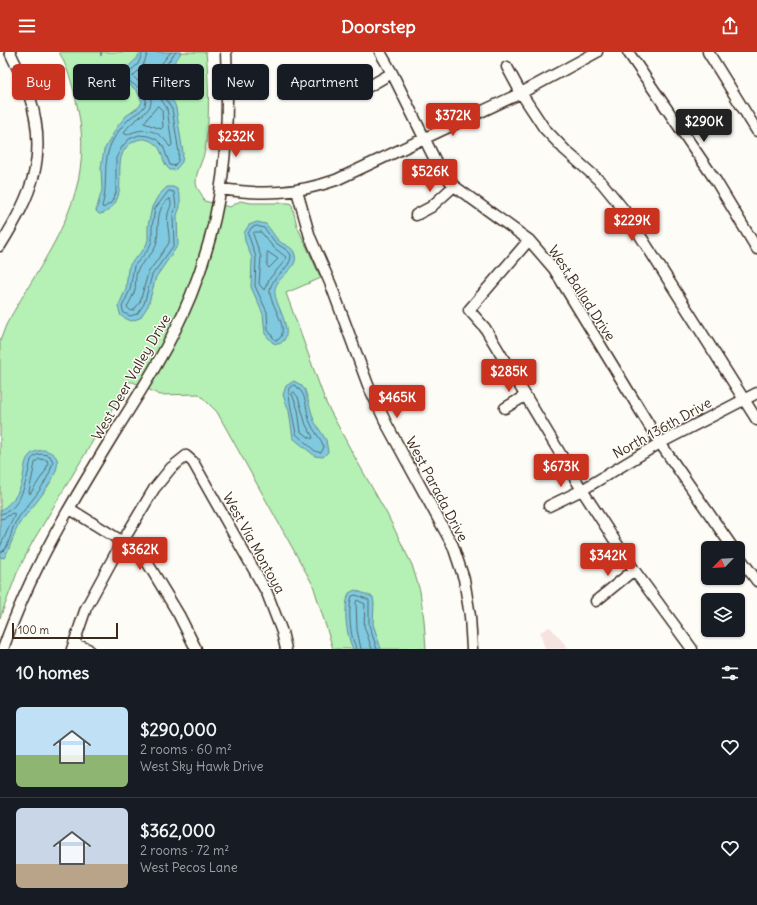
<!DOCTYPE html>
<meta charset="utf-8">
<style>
:root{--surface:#171b24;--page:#242831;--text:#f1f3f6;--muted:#9ea1a6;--line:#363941;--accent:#c8321e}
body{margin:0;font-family:Delius,sans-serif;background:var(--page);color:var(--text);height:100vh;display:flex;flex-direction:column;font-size:15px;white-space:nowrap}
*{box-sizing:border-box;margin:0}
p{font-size:13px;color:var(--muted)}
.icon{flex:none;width:22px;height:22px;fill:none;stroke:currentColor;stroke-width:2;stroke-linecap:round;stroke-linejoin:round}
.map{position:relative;height:597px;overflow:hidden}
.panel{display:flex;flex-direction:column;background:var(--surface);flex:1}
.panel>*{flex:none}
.banner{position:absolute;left:12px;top:12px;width:400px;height:36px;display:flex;gap:8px}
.needle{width:26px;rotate:245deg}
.tools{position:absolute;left:701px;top:489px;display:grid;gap:8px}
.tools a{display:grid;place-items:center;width:44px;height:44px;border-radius:6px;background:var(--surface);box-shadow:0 1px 3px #0004;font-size:20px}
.scale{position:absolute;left:12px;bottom:10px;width:106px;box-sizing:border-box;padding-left:4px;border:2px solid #3b2a1e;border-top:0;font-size:11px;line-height:14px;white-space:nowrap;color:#3b2a1e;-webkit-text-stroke:3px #fdfcf7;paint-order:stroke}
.price{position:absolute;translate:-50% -34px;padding:0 9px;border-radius:4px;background:var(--accent);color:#fff;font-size:13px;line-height:26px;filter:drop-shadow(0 1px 2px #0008)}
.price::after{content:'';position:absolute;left:50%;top:24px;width:12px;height:9px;margin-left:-6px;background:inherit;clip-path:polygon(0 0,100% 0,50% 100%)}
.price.selected{background:#222;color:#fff}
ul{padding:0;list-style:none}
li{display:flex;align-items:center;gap:12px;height:100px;padding:0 16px}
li+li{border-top:1px solid var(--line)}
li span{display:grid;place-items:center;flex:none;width:112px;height:80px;border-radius:6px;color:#555}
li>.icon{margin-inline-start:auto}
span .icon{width:48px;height:48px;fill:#fffc;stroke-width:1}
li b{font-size:17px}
h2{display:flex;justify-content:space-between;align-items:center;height:48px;padding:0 16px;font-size:17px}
.chip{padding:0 14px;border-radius:6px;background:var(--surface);box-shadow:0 1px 3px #0004;font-size:14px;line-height:36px}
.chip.selected{background:var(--accent);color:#fff}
header{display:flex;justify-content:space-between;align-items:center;height:52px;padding:0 16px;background:var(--accent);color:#fff;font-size:18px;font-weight:700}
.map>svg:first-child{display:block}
.built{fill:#f6e3df}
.green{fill:#b5f0b5;stroke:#788d6a}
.water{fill:#80cae1;stroke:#648a93}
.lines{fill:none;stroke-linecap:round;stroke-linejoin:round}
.shore{stroke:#576a6c;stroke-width:1}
.stream{stroke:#648a93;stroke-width:2}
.minor-casing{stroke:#3b2a1e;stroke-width:13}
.minor{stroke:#fdfcf7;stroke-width:10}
.labels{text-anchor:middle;stroke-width:3;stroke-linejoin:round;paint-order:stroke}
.street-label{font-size:14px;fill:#3b2a1e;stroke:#fdfcf7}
</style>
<header><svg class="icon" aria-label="menu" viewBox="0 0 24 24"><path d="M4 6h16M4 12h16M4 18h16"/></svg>Doorstep<svg class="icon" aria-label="share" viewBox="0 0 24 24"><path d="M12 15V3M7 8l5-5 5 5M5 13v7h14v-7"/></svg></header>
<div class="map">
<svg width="757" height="597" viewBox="0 0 757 597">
<rect width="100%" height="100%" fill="#fdfcf7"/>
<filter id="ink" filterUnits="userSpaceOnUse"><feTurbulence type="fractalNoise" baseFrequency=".025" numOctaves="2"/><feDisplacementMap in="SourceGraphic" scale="8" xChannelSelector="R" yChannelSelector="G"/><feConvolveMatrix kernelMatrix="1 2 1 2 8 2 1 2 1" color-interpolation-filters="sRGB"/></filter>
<g filter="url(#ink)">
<!-- built -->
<path class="built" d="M550,575L569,597H545L540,580Z"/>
<!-- green -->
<path class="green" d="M59,0H206C209,27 210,72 205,98C203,109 196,119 196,130C196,138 203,141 204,149L230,155L240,149L251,151H290L292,153L297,174L321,226L286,241L326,351L353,402L387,462L412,513L420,539L424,568L426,597H333L313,533L217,360L199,342L160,343L133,330H128L32,491L17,521L0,566V289L6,273C46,201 96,145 78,58C74,38 69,18 59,0Z"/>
<!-- water -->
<path class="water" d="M140,0H181C176,13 155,22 164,38C168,44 174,48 176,56L183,101L182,110L175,118H170C161,111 164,98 155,92C149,87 142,85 135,89C107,102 130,136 112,155C108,159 104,162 99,162L96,159L102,138L101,116L104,98L117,75L126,64L139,55L142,50L137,39L120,25C123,15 136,12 140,0Z
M167,135H173L177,137L180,145V155L177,163L178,193L156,225L148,254L140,266L131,269L121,264L118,255L126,237L128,217L131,211L145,196L148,188V174L152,155L158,144Z
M257,170L266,172C271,178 274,184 279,189C285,194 293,194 295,203C299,219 272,225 275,242C276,254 297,284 279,292L273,291L265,282L263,262L251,235L252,206L245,189L244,181L249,173Z
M294,329L301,333L305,338L314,369L326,388L328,400L323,405L315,404L293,386L289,359L283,343L286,334Z
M45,398C50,400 55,402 57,407C62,424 28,459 19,472C13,483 11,495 4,506L0,505V459C8,453 15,447 19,438C28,420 18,399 45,398Z
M355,538L373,545L374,552L373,572L381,597H353C346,582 343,557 349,541Z"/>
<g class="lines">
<!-- shore -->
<path class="shore" d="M143,0L138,12L125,24C130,33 146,36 146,49C146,50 145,54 144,55C141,60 134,62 130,66C123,72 117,81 113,88C101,109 109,132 102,154L103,156L111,151L116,141V106L122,95L129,87L139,83L148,84L156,87L163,94L170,113L174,114L178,109L179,101L172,57L161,40L158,28L161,19L176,0
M148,0L143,14L133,24C136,29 143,31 146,37C163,60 132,64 124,81L127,83C140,76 154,76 165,88C167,90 168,93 170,95L172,93L167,56L157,42L153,29L157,17L171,0
M158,54L162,58L163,75L161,77L144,71Z
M169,139L174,140L176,154L173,163L174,193L152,223L144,252L137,262L130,264L124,261L122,255L130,238L134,214L148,198L152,189V175L155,157Z
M170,147C173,153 169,156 168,162C166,172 170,181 169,191L148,221L140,250L134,258L131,259L127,255C130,249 133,244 135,238C136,232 135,222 138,217C144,207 155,202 157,189C159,177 155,153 170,147Z
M257,174L264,176L276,191L288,199L291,203C291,219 269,224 270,241C271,254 291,278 278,288H275L268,278L267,260L255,234L256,205L248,182L251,176Z
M255,180H261L273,195L286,205L283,211L270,226L264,238L259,232L261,205L253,182Z
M268,200L278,207L269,216L267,214V202Z
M294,333C308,340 305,358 310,370C313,379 321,386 324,395L321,401L315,399L296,382C295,374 287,341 289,336Z
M294,340L298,345L306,373L313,385L312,387L301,380L298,358L292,342Z
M39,407L47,408L48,411L46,418L30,442L29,440L35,411Z
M0,462C22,459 27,425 31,408C36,401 43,401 50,404L53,410C46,437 28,450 15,471C10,480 10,497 0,501
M0,467L5,466L12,461L15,462L0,495
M356,597C356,594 354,591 353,588C350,577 348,555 352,544L356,543L369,548V573L377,597
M361,597L357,578L356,550L357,548L365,552L364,574L372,597"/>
<!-- stream -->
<path class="stream" d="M101,0V3"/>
<defs>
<path id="minor" d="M380,0L392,21L438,114L454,134L529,188L554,217L660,391L733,496
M628,0L716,129L757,197
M708,0L757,79
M507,15L521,41L544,76L565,98L602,131L624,158L757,368
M361,39L392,21
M221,137C263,143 296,142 336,128L521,41L597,0
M297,139L310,185L331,233L368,333L387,373L453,494L464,527L470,564L472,597
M416,163L431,155L454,134
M529,188L469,258L485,276L582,438L634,518L692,597
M0,194C32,142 49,104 29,42C24,27 16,14 10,0
M505,356L525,344
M549,454L582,438L660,391L757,341
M70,457L123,490L147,510L179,563L196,597
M738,503L757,529
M596,549L634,518
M74,592L88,597
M3,597C30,519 72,450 115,380C143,336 171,292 191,243C224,161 230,87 226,0
M72,597L86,556L117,499L154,437L171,416L186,404L193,410L267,541L282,580L286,597"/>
</defs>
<!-- minor casing -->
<use href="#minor" class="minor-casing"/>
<!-- minor -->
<use href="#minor" class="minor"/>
</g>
</g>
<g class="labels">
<!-- street labels -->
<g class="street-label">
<text transform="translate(582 241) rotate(57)" y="5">West Ballad Drive</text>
<text transform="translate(131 325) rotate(-60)" y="5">West Deer Valley Drive</text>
<text transform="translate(662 376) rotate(-29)" y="5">North 136th Drive</text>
<text transform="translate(437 437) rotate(62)" y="5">West Parada Drive</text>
<text transform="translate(254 491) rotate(61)" y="5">West Via Montoya</text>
</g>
</g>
</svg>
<div class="tools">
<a><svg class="needle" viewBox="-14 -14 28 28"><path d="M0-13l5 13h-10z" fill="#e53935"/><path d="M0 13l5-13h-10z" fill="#9ea1a6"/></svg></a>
<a><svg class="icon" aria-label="layers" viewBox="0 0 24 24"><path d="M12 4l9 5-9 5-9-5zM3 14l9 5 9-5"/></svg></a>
</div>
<div class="scale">100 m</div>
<b class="price" style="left:453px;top:85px">$372K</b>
<b class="price selected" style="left:704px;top:91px">$290K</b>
<b class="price" style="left:236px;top:106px">$232K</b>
<b class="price" style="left:430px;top:141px">$526K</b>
<b class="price" style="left:632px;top:190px">$229K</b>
<b class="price" style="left:509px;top:341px">$285K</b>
<b class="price" style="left:397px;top:367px">$465K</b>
<b class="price" style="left:561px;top:436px">$673K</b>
<b class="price" style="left:140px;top:519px">$362K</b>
<b class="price" style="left:608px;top:525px">$342K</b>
<div class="banner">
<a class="chip selected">Buy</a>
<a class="chip">Rent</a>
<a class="chip">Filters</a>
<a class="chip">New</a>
<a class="chip">Apartment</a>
</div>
</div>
<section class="panel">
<h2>10 homes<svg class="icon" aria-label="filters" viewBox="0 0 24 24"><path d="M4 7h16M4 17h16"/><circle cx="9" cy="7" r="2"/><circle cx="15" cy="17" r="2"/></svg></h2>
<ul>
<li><span style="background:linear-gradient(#bfe0f5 60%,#8fb573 0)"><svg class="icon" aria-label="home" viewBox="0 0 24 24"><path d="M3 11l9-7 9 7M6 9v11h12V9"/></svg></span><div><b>$290,000</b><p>2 rooms · 60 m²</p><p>West Sky Hawk Drive</p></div><svg class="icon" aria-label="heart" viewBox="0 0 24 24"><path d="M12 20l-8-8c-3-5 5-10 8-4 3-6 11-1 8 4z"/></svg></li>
<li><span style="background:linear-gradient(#c9d6e8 70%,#b9a48a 0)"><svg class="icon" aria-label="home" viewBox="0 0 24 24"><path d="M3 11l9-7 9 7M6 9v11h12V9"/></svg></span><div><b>$362,000</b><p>2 rooms · 72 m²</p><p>West Pecos Lane</p></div><svg class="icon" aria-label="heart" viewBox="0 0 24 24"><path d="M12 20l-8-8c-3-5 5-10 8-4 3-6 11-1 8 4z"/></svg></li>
</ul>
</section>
